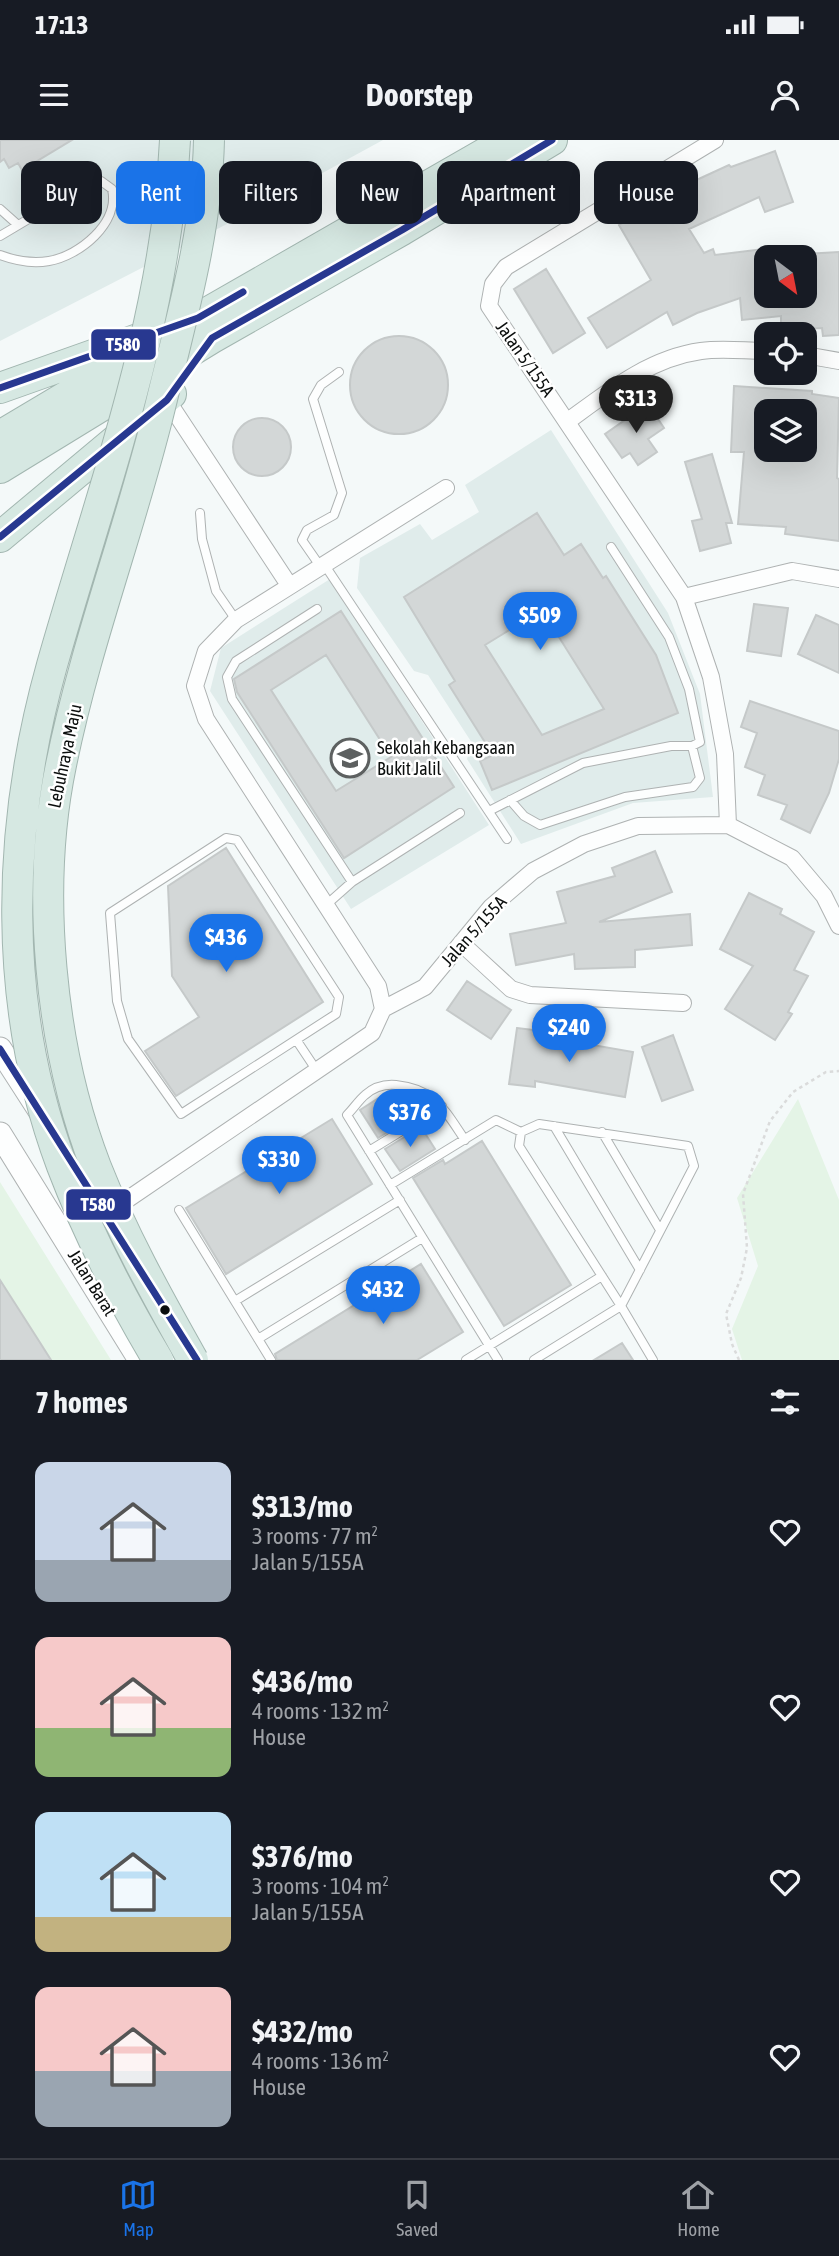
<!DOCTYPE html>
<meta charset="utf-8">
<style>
:root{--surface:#171b24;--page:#242831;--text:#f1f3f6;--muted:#9ea1a6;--line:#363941;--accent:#1a73e8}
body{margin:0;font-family:"Asap Condensed",sans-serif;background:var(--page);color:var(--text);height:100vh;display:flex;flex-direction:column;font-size:26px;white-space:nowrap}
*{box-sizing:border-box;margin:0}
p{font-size:23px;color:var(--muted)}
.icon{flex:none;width:38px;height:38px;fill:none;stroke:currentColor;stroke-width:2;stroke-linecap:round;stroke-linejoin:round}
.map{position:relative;height:1220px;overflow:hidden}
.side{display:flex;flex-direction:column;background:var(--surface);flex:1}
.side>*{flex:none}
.guide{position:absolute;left:21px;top:21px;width:798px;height:63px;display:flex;gap:14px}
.needle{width:46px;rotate:148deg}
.tools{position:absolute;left:754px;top:105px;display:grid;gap:14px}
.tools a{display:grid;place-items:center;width:63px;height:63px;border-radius:14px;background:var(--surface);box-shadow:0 7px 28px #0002;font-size:35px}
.price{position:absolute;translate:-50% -60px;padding:0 16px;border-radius:24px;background:var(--accent);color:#fff;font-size:23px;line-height:46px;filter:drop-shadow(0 2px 4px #0008)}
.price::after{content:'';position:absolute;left:50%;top:42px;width:21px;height:16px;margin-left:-10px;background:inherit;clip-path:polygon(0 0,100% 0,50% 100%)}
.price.on{background:#222;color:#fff}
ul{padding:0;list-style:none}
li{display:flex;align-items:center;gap:21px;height:175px;padding:0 35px}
li span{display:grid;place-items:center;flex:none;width:196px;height:140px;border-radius:14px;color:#555}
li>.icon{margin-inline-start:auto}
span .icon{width:84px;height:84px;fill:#fffc;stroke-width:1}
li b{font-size:30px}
h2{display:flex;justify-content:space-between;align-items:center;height:84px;padding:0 35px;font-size:30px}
.tag{padding:0 24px;border-radius:14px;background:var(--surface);box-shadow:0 7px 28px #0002;font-size:24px;line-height:63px}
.tag.on{background:var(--accent);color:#fff}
.status{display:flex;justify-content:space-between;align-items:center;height:49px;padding:0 35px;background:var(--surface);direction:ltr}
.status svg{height:19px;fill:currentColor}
header{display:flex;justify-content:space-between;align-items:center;height:91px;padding:0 35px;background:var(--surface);font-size:32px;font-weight:700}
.menu{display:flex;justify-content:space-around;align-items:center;height:98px;border-top:2px solid var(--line);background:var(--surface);font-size:19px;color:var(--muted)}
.menu a{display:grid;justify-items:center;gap:4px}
.menu .on{color:var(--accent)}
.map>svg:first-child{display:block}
.built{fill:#e0eceb}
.green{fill:#e4f4e6}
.building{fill:#d3d7d7;stroke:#c5c9c9;stroke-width:2;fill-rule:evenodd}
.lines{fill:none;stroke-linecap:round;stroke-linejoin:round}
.lane-casing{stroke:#aeb2b2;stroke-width:10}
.street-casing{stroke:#aeb2b2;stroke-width:18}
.secondary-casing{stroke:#aeb2b2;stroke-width:25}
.highway-casing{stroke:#a2b6b0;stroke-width:32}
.path{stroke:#dadbdb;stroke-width:2.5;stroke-dasharray:3.5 3.5;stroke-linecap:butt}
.lane{stroke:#fdfefe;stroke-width:8}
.street{stroke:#fdfefe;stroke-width:16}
.secondary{stroke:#fdfefe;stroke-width:23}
.highway{stroke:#d6e8e2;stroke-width:30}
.highway-bridge-casing{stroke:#a2b6b0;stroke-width:32;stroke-linecap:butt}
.highway-bridge{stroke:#d6e8e2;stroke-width:30}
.bus-1-casing{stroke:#fff;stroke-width:12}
.bus-1{stroke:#283890;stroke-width:7}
.bus-dot{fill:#0b0e0d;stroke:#fff;stroke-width:2.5}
.labels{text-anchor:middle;stroke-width:5;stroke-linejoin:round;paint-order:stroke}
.street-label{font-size:18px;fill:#0b0e0d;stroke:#fff}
.poi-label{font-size:18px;fill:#0b0e0d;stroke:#fff;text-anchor:start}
.line-badge{stroke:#fff;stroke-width:2.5}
.badge-label{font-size:19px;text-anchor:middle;font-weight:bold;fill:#fff}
</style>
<div class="status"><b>17:13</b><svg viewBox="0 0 49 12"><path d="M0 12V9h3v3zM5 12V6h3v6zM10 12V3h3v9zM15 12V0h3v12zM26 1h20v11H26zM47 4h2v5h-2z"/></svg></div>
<header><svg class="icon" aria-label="menu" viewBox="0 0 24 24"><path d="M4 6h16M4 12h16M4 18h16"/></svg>Doorstep<svg class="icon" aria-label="person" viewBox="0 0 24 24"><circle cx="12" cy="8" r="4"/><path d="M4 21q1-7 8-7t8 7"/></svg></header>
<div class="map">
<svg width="839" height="1220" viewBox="0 0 839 1220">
<rect width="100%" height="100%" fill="#f4f9f9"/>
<!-- built -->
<path class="built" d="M0,0H383L262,66L0,201Z
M551,290L668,473L700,554L713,657L633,663L521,704L467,619L472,603L428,535L414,531L357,448L360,418L420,384L432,400L479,372L465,345Z
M330,439L489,685L351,769L210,551L221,508Z"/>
<!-- green -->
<path class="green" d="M798,959L839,1060V1220H742L732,1189L758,1126L737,1058Z
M0,1042L111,1220H0Z"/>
<!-- building -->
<path class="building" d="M0,0H72L22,30L18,23L9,28L4,19L0,22Z
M775,11L793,62L765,72L759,57L689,89L704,113L713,109L715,115L764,109L766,113V156H805V114L839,112V195L823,196L822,188L781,190V176L742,180L740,158L697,173L673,185L667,172L607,208L588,178L651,140L619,85L690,43L729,25L731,27Z
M546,129L585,193L553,213L514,149Z
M350 245a49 49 0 1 1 98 0a49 49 0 1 1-98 0Z
M734,246L812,251V254L839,258L837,338L839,339V401L785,394L786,387L738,384L744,312H731ZM763,271H805V310H761Z
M648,264L664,288L648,299L657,312L638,325L630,313L622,318L605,294Z
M233 307a29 29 0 1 1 58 0a29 29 0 1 1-58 0Z
M712,314L732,383H726L731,403L700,411L692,381L702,379L685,322Z
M537,373L564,415L581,404L603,438L606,436L656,515L678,573L492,650L480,621L493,615L449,545L455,541L404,457ZM542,470L604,569L542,595L485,505Z
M754,464L788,468L781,516L747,511Z
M341,471L454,647L344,718L237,552L234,539ZM326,515L391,617L336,651L271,550Z
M816,475L839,485V533L798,514Z
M750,561L839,591V619L829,653L810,693L781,679L787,665L758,655L765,635L745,627L757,593L741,587Z
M226,708L323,862L176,956L145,911L199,877L172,836L168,746Z
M655,711L672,752L599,782L690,774L692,805L635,810V827L575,829L574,814L516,825L510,794L566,783L557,752L615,736L612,728Z
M749,753L782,769L780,774L814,792L794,830L808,836L788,872L792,874L775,900L725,869L753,826L720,809Z
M467,841L511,870L491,899L447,870Z
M517,888L542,891L541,896L633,912L625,957L535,941V947L509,944Z
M673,895L693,950L662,961L642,907Z
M388,952L406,981L378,998L360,970Z
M332,979L372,1044L226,1134L186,1068Z
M421,987L435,1009L400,1031L385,1009Z
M482,1001L571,1145L504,1186L413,1038L443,1020L445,1024Z
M421,1124L463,1192L417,1220H277L275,1214Z
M0,1140L39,1201L51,1220H0Z
M622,1203L633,1220H594Z"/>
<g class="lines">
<defs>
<path id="lane" d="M0,69L18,85
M0,96L89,43L101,41L112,49C120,83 79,116 49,121C32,124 16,121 0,115
M200,373L202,399L216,451L236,480
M324,424L507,699
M320,426L302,400L307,390L334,375L342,353L313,259L321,245L339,232
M317,469L236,521L227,537L232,559L352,742
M510,660L524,676L540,685L625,657L693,647L700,638L692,606
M489,671L583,623L671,606H692L700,602L689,549L669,497L611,407
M226,698L237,700L339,857L336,874L181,974L128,899L117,861L110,773Z
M325,766L352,742L460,673
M297,901L317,931
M539,984L688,1006L694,1026L621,1166L519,1006L521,992Z
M554,986L640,1130
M602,992L660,1090
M465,1000C444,969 435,949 396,945C385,944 374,947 365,955C359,960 353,969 347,975L498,1220
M369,1011L442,966
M390,1045L496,980L521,992
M179,1070L271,1220
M235,1161L400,1060
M258,1199L422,1098
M466,1220L602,1136
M534,1220L621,1166L653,1220"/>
<path id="street" d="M715,0L506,127L493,144L489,166L684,457L711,537L725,614L728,685
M805,215L839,221
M167,260L289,445
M568,281C609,251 650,218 701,211C722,208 745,211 766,211
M684,457L792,431L839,439
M461,803L511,849L530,855L683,863
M383,869L425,847L491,767L533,731L584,704L638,686L728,685L792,718L824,756L839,786
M109,1072L372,893L383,869L378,846L206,579L195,546L206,511L236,480L446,348"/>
<path id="secondary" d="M0,909L40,971
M0,994L140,1220
M67,1015L105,1075"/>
<path id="highway" d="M0,248L138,199
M0,296L198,178L508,0
M0,328L212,198L402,90L552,0
M0,397L171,254"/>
</defs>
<!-- lane casing -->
<use href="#lane" class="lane-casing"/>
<!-- street casing -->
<use href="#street" class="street-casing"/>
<!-- secondary casing -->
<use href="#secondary" class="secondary-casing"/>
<!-- highway casing -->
<use href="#highway" class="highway-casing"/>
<!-- path -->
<path class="path" d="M739,1220L732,1204L726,1174L741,1138L747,1108L743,1054L770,981L793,952L826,932L839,931"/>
<!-- lane -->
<use href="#lane" class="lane"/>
<!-- street -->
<use href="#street" class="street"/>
<!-- secondary -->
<use href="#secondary" class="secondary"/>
<!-- highway -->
<use href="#highway" class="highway"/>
<defs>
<path id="highway-bridge" d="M158,1220C121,1158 88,1094 62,1026C2,866 6,689 52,525C101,352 166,182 175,0
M193,1220C158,1158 122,1093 96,1027C50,908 35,750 61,625C86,502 132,384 161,263C182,176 207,90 209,0"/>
</defs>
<!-- highway-bridge casing -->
<use href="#highway-bridge" class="highway-bridge-casing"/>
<!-- highway-bridge -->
<use href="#highway-bridge" class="highway-bridge"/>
<defs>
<path id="bus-1" d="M0,248L198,178L243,152
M0,397L167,260L212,198L402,90L552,0
M0,909L197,1220"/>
</defs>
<!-- bus-1 casing -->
<use href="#bus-1" class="bus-1-casing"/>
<!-- bus-1 -->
<use href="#bus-1" class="bus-1"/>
</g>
<!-- icons -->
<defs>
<symbol id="school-ring" viewBox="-11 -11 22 22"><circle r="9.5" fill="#fff" stroke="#5d6060" stroke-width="1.5"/><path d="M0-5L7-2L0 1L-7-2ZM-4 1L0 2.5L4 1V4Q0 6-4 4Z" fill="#5d6060"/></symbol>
</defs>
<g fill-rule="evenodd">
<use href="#school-ring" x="328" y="596" width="44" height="44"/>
</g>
<!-- markers -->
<circle class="bus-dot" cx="165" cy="1170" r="6"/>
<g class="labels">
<!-- street labels -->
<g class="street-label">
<text transform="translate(525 219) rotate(55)" y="6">Jalan 5/155A</text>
<text transform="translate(65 616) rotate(-78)" y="6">Lebuhraya Maju</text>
<text transform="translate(474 791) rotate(-48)" y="6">Jalan 5/155A</text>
<text transform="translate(92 1143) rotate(58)" y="6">Jalan Barat</text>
</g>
<!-- poi labels -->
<g class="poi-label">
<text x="377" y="614">Sekolah Kebangsaan<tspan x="377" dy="21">Bukit Jalil</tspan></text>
</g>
</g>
<g class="line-badge">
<rect x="90" y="188" width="67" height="33" rx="7" fill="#283890"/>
<rect x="65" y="1048" width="67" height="33" rx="7" fill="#283890"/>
</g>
<g class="badge-label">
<text x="123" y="211">T580</text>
<text x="98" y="1071">T580</text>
</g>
</svg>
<div class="tools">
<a><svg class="needle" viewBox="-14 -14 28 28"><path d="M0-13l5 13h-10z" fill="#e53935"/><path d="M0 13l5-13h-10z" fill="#9ea1a6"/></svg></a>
<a><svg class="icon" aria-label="locate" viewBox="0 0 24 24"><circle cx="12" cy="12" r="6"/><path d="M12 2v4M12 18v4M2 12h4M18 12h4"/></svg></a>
<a><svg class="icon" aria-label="layers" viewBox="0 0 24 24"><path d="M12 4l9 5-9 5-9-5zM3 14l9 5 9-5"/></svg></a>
</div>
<b class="price on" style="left:636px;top:295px">$313</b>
<b class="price" style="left:540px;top:512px">$509</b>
<b class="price" style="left:226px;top:834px">$436</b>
<b class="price" style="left:569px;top:924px">$240</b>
<b class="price" style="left:410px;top:1009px">$376</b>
<b class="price" style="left:279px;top:1056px">$330</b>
<b class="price" style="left:383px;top:1186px">$432</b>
<div class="guide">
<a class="tag">Buy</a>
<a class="tag on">Rent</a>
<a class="tag">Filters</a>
<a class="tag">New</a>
<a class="tag">Apartment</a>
<a class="tag">House</a>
</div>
</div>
<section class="side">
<h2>7 homes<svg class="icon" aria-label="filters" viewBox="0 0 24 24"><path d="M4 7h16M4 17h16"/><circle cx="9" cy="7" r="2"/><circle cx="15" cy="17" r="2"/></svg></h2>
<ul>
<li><span style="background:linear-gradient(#c9d6e8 70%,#9aa5b1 0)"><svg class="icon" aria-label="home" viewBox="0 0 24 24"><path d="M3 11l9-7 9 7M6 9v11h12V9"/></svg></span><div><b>$313/mo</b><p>3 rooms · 77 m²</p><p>Jalan 5/155A</p></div><svg class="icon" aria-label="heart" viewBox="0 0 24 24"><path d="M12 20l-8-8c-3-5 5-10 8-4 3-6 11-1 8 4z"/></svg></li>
<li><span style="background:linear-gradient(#f6c9c9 65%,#8fb573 0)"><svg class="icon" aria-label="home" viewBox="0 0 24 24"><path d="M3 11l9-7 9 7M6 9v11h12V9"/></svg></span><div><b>$436/mo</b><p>4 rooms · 132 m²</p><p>House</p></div><svg class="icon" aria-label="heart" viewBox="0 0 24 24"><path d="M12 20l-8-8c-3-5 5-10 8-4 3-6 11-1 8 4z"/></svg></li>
<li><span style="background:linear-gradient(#bfe0f5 75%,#c2b280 0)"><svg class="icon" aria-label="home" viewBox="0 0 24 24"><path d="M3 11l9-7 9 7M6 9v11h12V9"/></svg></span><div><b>$376/mo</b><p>3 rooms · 104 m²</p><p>Jalan 5/155A</p></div><svg class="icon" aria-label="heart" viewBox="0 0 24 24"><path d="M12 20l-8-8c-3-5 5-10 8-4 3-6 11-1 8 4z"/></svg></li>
<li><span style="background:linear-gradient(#f6c9c9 60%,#9aa5b1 0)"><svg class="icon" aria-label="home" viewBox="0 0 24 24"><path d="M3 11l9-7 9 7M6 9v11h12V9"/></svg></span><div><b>$432/mo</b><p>4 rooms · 136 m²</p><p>House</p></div><svg class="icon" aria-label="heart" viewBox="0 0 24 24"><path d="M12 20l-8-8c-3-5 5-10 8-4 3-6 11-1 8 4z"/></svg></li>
</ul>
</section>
<nav class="menu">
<a class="on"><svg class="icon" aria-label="map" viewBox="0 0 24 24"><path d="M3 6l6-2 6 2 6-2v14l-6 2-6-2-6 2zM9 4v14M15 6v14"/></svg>Map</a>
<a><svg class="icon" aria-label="saved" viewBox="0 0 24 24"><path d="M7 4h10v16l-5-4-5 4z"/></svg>Saved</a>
<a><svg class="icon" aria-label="home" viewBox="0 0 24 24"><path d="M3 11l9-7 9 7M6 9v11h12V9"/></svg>Home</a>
</nav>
